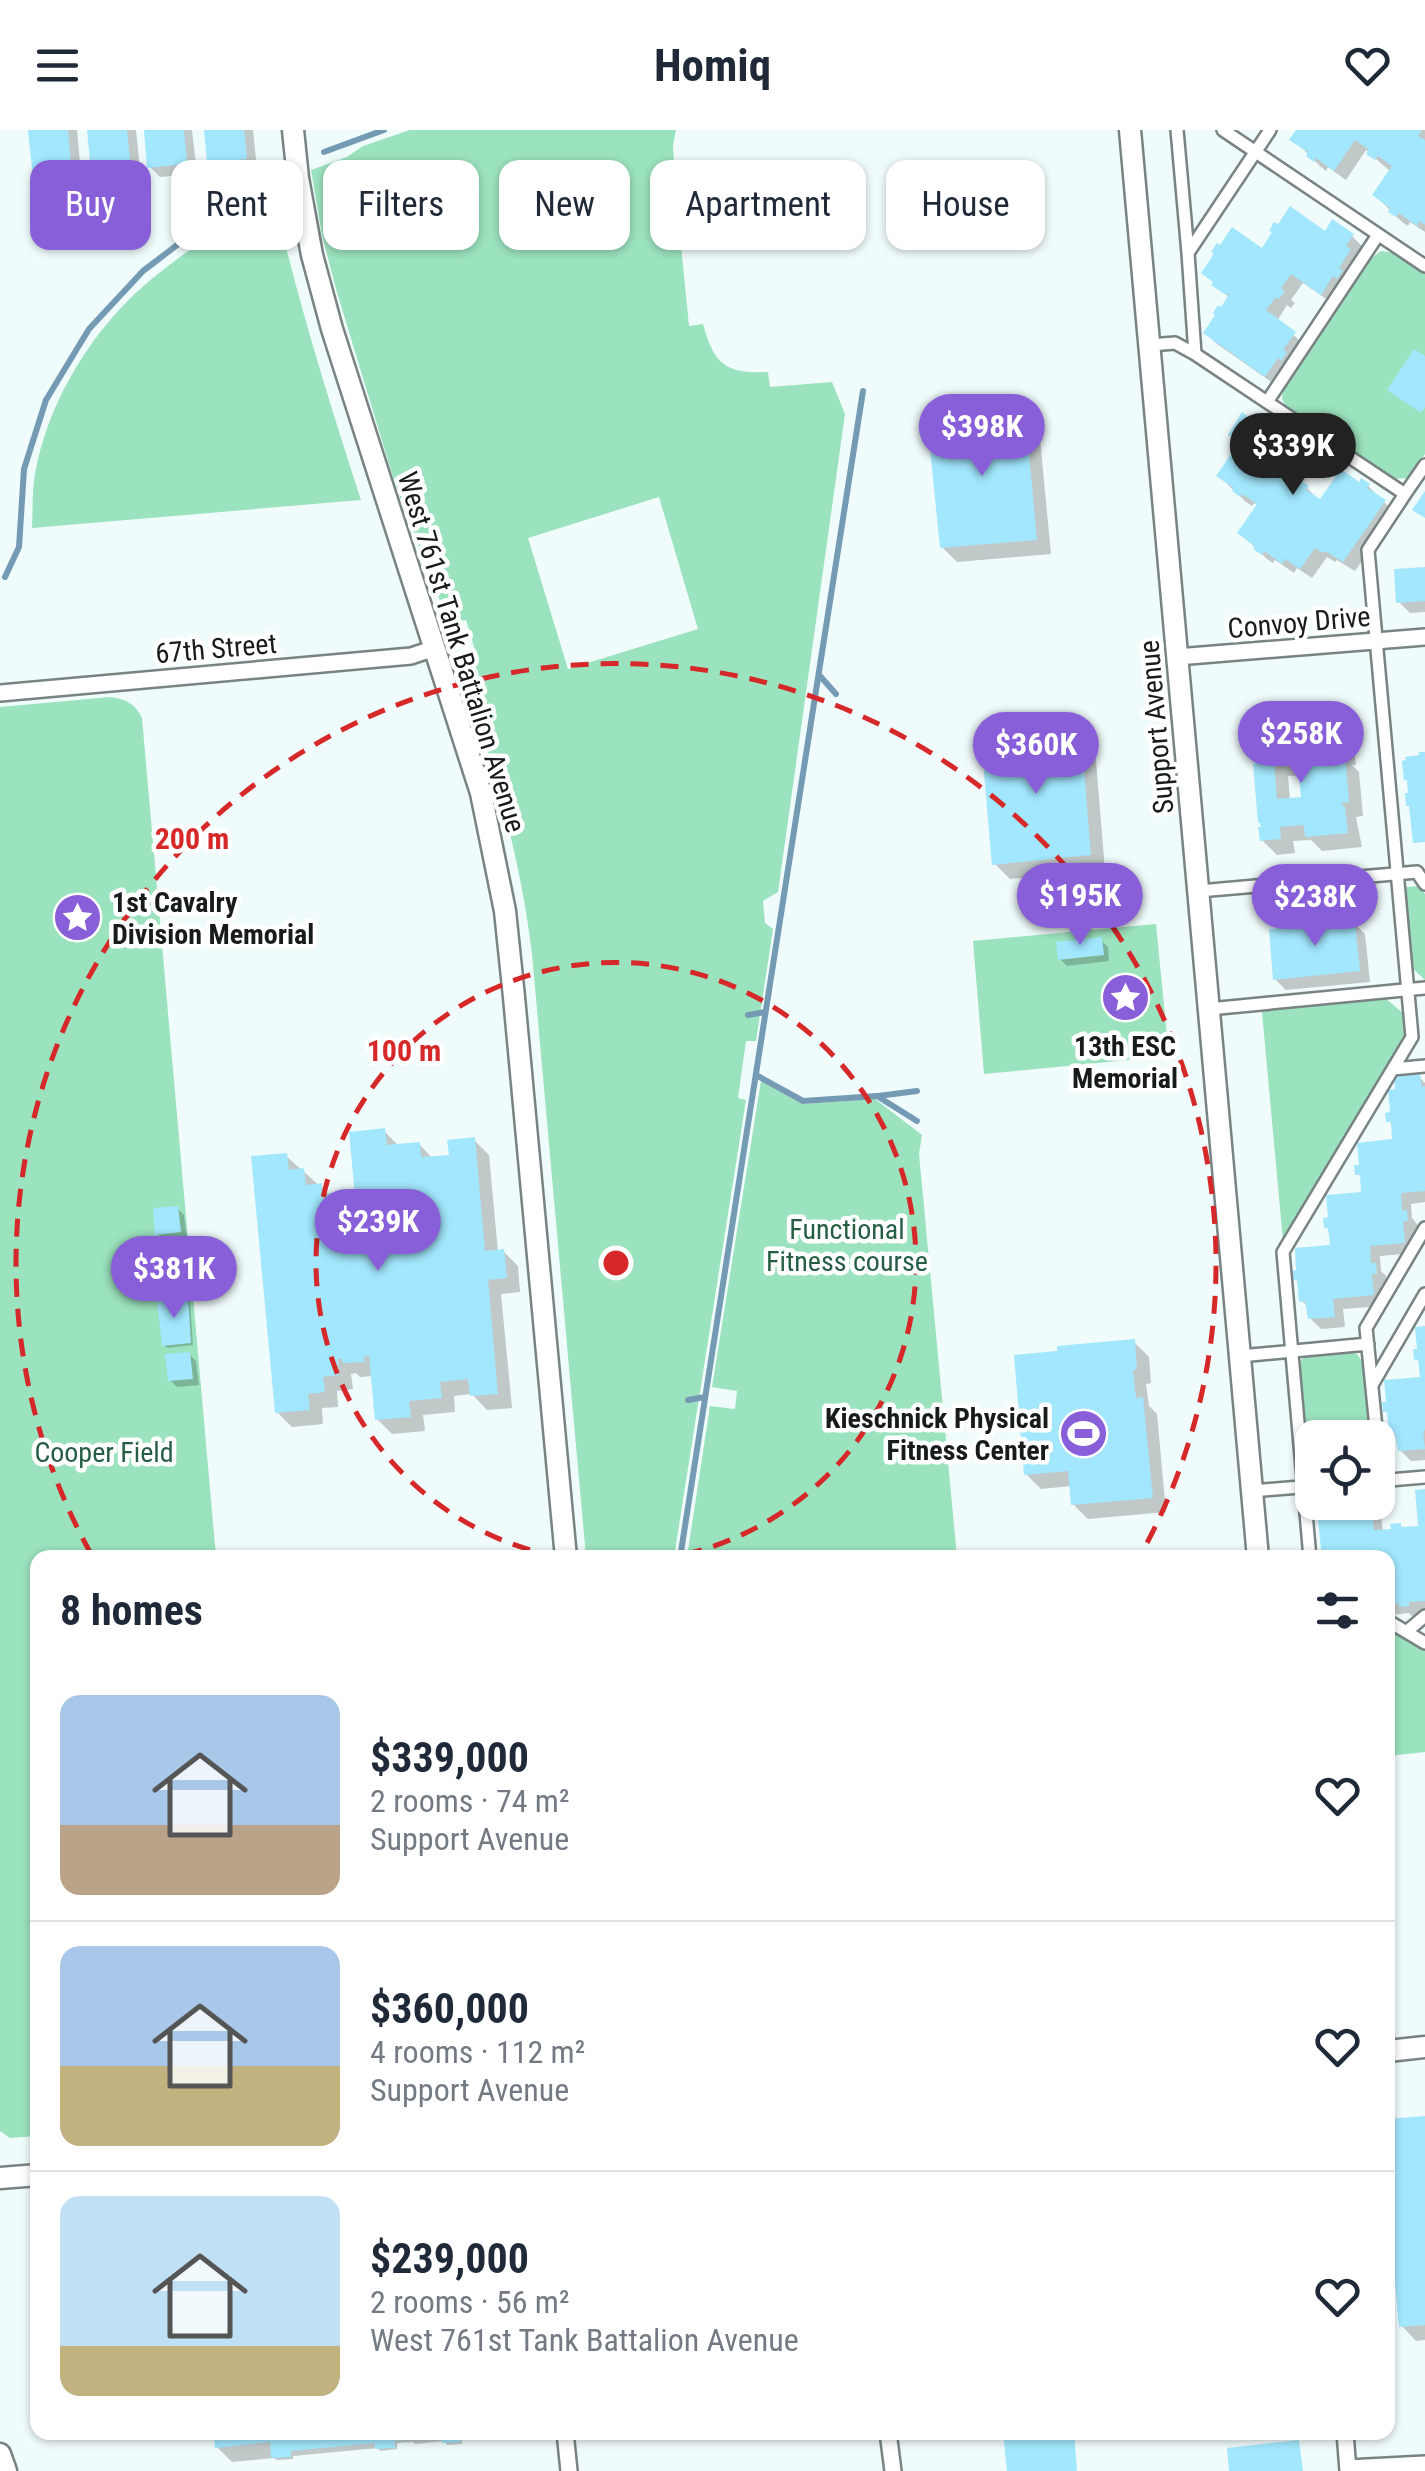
<!DOCTYPE html>
<meta charset="utf-8">
<style>
:root{--surface:#fff;--page:#f6f6f7;--text:#1f2937;--muted:#747a83;--line:#e0e1e3;--accent:#895fd9}
body{margin:0;font-family:"Roboto Condensed",sans-serif;background:var(--page);color:var(--text);height:100vh;display:flex;flex-direction:column;font-size:38px;white-space:nowrap}
*{box-sizing:border-box;margin:0}
p{font-size:32px;color:var(--muted)}
.icon{flex:none;width:55px;height:55px;fill:none;stroke:currentColor;stroke-width:2;stroke-linecap:round;stroke-linejoin:round}
.map{position:relative;flex:1;overflow:hidden}
.details{position:absolute;left:30px;top:1420px;width:1365px;height:890px;display:flex;flex-direction:column;background:var(--surface);border-radius:20px;box-shadow:0 2px 8px #0004}
.details>*{flex:none}
.hud{position:absolute;left:30px;top:30px;width:1365px;height:90px;display:flex;gap:20px}
.tools{position:absolute;left:1295px;top:1290px;display:grid;gap:20px}
.tools a{display:grid;place-items:center;width:100px;height:100px;border-radius:20px;background:var(--surface);box-shadow:0 2px 8px #0004;font-size:50px}
.price{position:absolute;translate:-50% -85px;padding:0 22px;border-radius:35px;background:var(--accent);color:#fff;font-size:32px;line-height:65px;filter:drop-shadow(0 2px 5px #0008)}
.price::after{content:'';position:absolute;left:50%;top:60px;width:30px;height:22px;margin-left:-15px;background:inherit;clip-path:polygon(0 0,100% 0,50% 100%)}
.price.on{background:#222;color:#fff}
ul{padding:0;list-style:none}
li{display:flex;align-items:center;gap:30px;height:250px;padding:0 30px}
li+li{border-top:2px solid var(--line)}
li span{display:grid;place-items:center;flex:none;width:280px;height:200px;border-radius:20px;color:#555}
li>.icon{margin-inline-start:auto}
span .icon{width:120px;height:120px;fill:#fffc;stroke-width:1}
li b{font-size:42px}
h2{display:flex;justify-content:space-between;align-items:center;height:120px;padding:0 30px;font-size:42px}
.chip{padding:0 35px;border-radius:20px;background:var(--surface);box-shadow:0 2px 8px #0004;font-size:35px;line-height:90px}
.chip.on{background:var(--accent);color:#fff}
header{display:flex;justify-content:space-between;align-items:center;height:130px;padding:0 30px;background:var(--surface);font-size:45px;font-weight:700}
.map>svg:first-child{display:block}
.green{fill:#9be2be;fill-rule:evenodd}
.shadow{fill:#0003;fill-rule:evenodd}
.lines{fill:none;stroke-linecap:round;stroke-linejoin:round}
.stream{stroke:#759bb4;stroke-width:6}
.building{fill:#a2e7fd;fill-rule:evenodd}
.pedestrian-casing{stroke:#798384;stroke-width:16}
.minor-casing{stroke:#798384;stroke-width:20}
.tertiary-casing{stroke:#798384;stroke-width:25}
.pedestrian{stroke:#fff;stroke-width:11}
.minor{stroke:#fff;stroke-width:15}
.tertiary{stroke:#fff;stroke-width:20}
.ring{fill:none;stroke:#d62828;stroke-width:5;stroke-dasharray:18 12}
.labels{text-anchor:middle;stroke-width:9;stroke-linejoin:round;paint-order:stroke}
.street-label{font-size:28px;fill:#171b1b;stroke:#fff}
.poi-label{font-size:28px;font-weight:bold;fill:#171b1b;stroke:#fff;text-anchor:start}
.park-label{font-size:28px;fill:#255e45;stroke:#fff}
.centre{fill:#d62828;stroke:#fff;stroke-width:5}
.ring-label{font-size:30px;text-anchor:middle;font-weight:bold;fill:#d62828;stroke:#fff;stroke-width:9;stroke-linejoin:round;paint-order:stroke}
</style>
<header><svg class="icon" aria-label="menu" viewBox="0 0 24 24"><path d="M4 6h16M4 12h16M4 18h16"/></svg>Homiq<svg class="icon" aria-label="heart" viewBox="0 0 24 24"><path d="M12 20l-8-8c-3-5 5-10 8-4 3-6 11-1 8 4z"/></svg></header>
<div class="map">
<svg width="1425" height="2341" viewBox="0 0 1425 2341">
<rect width="100%" height="100%" fill="#f0fbfb"/>
<!-- green -->
<path class="green" d="M410,0H676L673,15L675,55L689,196L703,194C714,234 725,244 768,242L770,257L832,252L845,284L778,762L763,771L765,793L773,799L756,911H746L738,968L746,970L674,1427H586L532,824C520,722 490,626 460,529L476,523L466,490L449,494L396,357L336,159L322,105L311,40L347,27L363,16ZM659,367L698,499L568,539L528,408Z
M273,62C296,166 328,268 361,370L32,398C33,380 32,361 35,344C47,276 87,208 138,161C179,124 228,94 273,62Z
M1381,121L1394,123L1425,144V324L1409,348L1392,349L1287,278L1282,269L1283,257L1369,130Z
M110,567C125,569 135,573 142,588L216,1427L38,1428L37,2006L10,2008L0,2001V577Z
M1419,756L1425,764V850L1410,836L1403,760L1406,757Z
M1156,794L1169,926L984,944L973,811Z
M1385,868L1404,884L1406,904L1283,1111L1262,882L1265,879Z
M761,951L802,974L875,969L922,1005L919,1024L957,1427H687L710,1276L735,1279L737,1261L712,1257Z
M1351,1222L1357,1224L1364,1234L1371,1307L1312,1308V1347L1306,1331L1298,1238L1301,1230L1305,1227Z
M1388,1496L1425,1518V1622L1388,1626Z"/>
<!-- shadow -->
<path class="shadow" d="M31,0H77L82,54L46,57L35,46Z
M90,0H136L141,49L105,52L94,41Z
M146,0H192L197,44L160,47L149,36Z
M207,0H253L257,40L220,43L210,32Z
M1299,0H1425V102L1410,92L1408,96L1402,92L1375,65L1391,42L1366,20L1346,50L1328,37L1326,41L1320,36L1293,9Z
M1325,104L1352,106L1363,117L1356,127L1360,132L1332,173L1303,153L1291,170L1295,173L1291,178L1287,175L1277,191L1305,215L1277,256L1217,214L1206,203L1230,168L1214,155L1262,121Z
M1024,283L1039,298L1051,424L957,432L942,417Z
M1254,294L1286,300L1313,327L1294,354L1307,358L1321,372L1360,355L1368,356L1395,383L1355,441L1337,430L1335,432L1327,427L1312,448L1297,438L1294,443L1275,430L1273,433L1267,429L1240,403L1259,376L1254,373L1252,376L1246,372L1219,346L1241,314L1231,304Z
M1425,439V482L1410,483L1399,472Z
M1339,603L1354,618L1356,635H1352L1359,642L1363,686L1356,687L1362,717L1322,721L1311,710L1293,711L1295,723L1277,725L1262,710L1269,619L1297,611L1305,618ZM1302,645L1304,669L1290,670L1288,646Z
M1080,604L1095,619L1105,740L1010,749L995,734Z
M1332,786L1340,794L1354,793L1365,804L1370,852L1286,860L1275,849L1314,797Z
M1101,810L1108,817L1109,831L1067,836L1060,829Z
M1419,947L1425,953V1072L1411,1074L1412,1088L1417,1094L1418,1101L1413,1102L1415,1123L1380,1126L1381,1141L1386,1146L1387,1154H1382L1384,1176L1343,1179L1345,1197L1321,1199L1310,1188L1309,1178L1302,1171L1300,1154L1295,1149L1333,1117L1331,1102L1326,1097L1364,1064L1363,1049L1358,1044L1395,1011L1394,997L1389,991Z
M384,1001L399,1016L419,1014L433,1029L451,1027L474,1010L489,1025L498,1122L503,1121L518,1136L520,1162L501,1164L512,1278L487,1280L472,1264L454,1266L455,1282L423,1285L425,1301L392,1304L377,1289L373,1246L360,1247L356,1243L351,1244L353,1259L337,1261L338,1277L322,1278L323,1294L292,1297L277,1282L286,1026L330,1065L349,1064L358,1072Z
M177,1078L184,1085L187,1108L179,1109L185,1115L188,1158L161,1161L159,1159L167,1114L157,1104Z
M187,1169L190,1172L193,1215L167,1218L164,1215Z
M1425,1199V1330L1411,1331L1400,1320L1399,1310L1391,1302L1390,1286L1385,1281L1423,1249L1421,1234L1416,1228Z
M1134,1212L1149,1227L1151,1253L1146,1254L1149,1276L1157,1284L1166,1382L1088,1389L1073,1374L1072,1356L1041,1359L1026,1344L1060,1223Z
M189,1224L196,1231L199,1255L177,1257L170,1250Z
M1425,1362V1482H1418L1419,1486H1412L1409,1483L1390,1485L1388,1482V1428L1319,1372H1375L1380,1377L1383,1402L1393,1401L1400,1395L1404,1400L1421,1398Z
M1425,1988V2210L1416,2211L1402,2196L1395,2129L1388,2122V2109L1393,2108L1388,2047V1992Z
M216,2302H492V2307L462,2310V2314L447,2315L444,2311L415,2314L413,2312L397,2313V2319L380,2321L378,2318L293,2326V2329L277,2330L274,2328L232,2332L217,2317Z"/>
<g class="lines">
<!-- stream -->
<path class="stream" d="M324,22L384,0
M5,447L19,417L24,339L46,270L89,199L143,141L261,51
M820,546L836,564
M748,885L765,882
M756,945L803,971L877,966L917,991
M878,966L917,961
M688,1270L705,1267
M680,1428L863,261"/>
</g>
<!-- building -->
<path class="building" d="M28,0H68L72,44L33,47Z
M87,0H127L131,39L91,43Z
M144,0H184L187,34L147,38Z
M204,0H244L247,29L207,33Z
M1296,0H1422L1418,6L1425,10V95L1420,91L1417,96L1399,83L1396,87L1388,82L1390,78L1372,65L1392,36L1378,26L1375,30L1366,24L1369,20L1355,10L1334,41L1316,28L1314,32L1306,26L1308,22L1289,10Z
M1290,76L1325,101L1332,89L1354,104L1346,116L1351,119L1339,138L1343,140L1337,149L1333,146L1321,165L1291,144L1281,158L1285,161L1279,169L1276,167L1266,180L1296,202L1283,220L1287,222L1281,231L1278,228L1265,247L1203,203L1215,185L1213,183L1218,175L1221,177L1230,163L1226,165L1211,155L1213,152L1201,143L1214,124L1211,122L1217,113L1220,115L1232,97L1262,118L1272,102L1269,101L1274,92L1278,94Z
M1414,219L1425,226V277L1421,283L1387,260Z
M1025,280L1037,410L940,418L927,289Z
M1242,282L1254,291L1258,284L1277,296L1279,292L1288,298L1285,302L1303,315L1283,344L1298,354L1300,350L1309,356L1306,360L1320,369L1341,339L1359,352L1361,348L1370,354L1367,358L1386,370L1343,432L1325,421L1323,423L1315,418L1300,439L1285,429L1282,434L1264,421L1262,425L1253,419L1255,416L1237,403L1257,374L1242,364L1240,367L1232,361L1234,358L1216,346L1239,312L1228,305Z
M1425,361V388L1412,380Z
M1425,437V471L1396,473L1394,439Z
M1340,600L1342,621H1338V625L1345,624L1349,672L1342,673L1343,677H1345L1348,703L1305,707L1304,695L1280,697L1281,709L1260,711L1258,697H1261L1260,693H1258L1253,634L1255,633V629L1253,630L1251,615L1268,614V617L1274,616L1273,611L1298,608L1299,616L1309,615L1308,603ZM1297,630L1301,667L1277,669L1274,632Z
M1081,601L1091,725L992,735L981,609Z
M1419,622H1425V712L1413,713L1409,676H1406L1405,663H1408L1407,650H1404L1402,631L1406,630L1405,627L1419,625Z
M1333,783L1334,792L1355,791L1360,841L1273,850L1269,799L1311,795V785Z
M1102,807L1104,825L1058,830L1056,812Z
M1420,944L1422,957L1425,956V1061L1401,1063L1402,1081L1407,1080L1408,1091H1403L1405,1113L1370,1116L1371,1133H1376L1377,1144H1372L1374,1165L1333,1169L1335,1187L1308,1189L1305,1171L1299,1172L1297,1150H1293L1292,1141L1296,1140L1295,1118L1330,1115L1328,1098H1324L1323,1088L1328,1087L1326,1065L1361,1062L1360,1045H1355L1354,1035H1359L1357,1013L1392,1009L1391,992H1386L1385,983L1390,982L1388,960L1395,959L1394,947Z
M385,998L387,1015L420,1012L421,1027L449,1025L447,1010L475,1007L485,1121L504,1119L507,1148L488,1150L498,1264L470,1266L468,1249L440,1252L442,1268L409,1271L411,1287L375,1290L369,1226L364,1227L365,1232L343,1233L342,1229H338L339,1245L323,1247L325,1262L308,1264L310,1280L275,1283L251,1026L287,1023L289,1040L304,1038L306,1055L322,1053L323,1069L329,1068L328,1063L350,1061L351,1066H355L349,1002Z
M178,1076L181,1102L155,1105L153,1078Z
M183,1110L186,1156L156,1160L152,1113Z
M188,1167L191,1213L162,1216L157,1170Z
M1425,1196V1300L1423,1301L1425,1319L1398,1321L1395,1303H1389L1387,1282H1383L1382,1272H1386L1384,1250L1420,1247L1418,1229L1414,1230L1413,1219H1417L1415,1197Z
M1135,1209L1137,1239L1133,1240L1136,1268L1143,1267L1153,1368L1071,1375L1068,1341L1024,1345L1014,1225L1057,1221V1216Z
M190,1222L193,1249L168,1251L165,1224Z
M1425,1359V1471L1409,1472V1476L1399,1477V1473L1388,1474V1428H1322L1316,1372H1371L1374,1400L1391,1399L1390,1394L1401,1393V1397L1418,1396L1415,1360Z
M1425,1986V2195L1399,2197L1392,2122L1388,2123V2106H1390L1388,2074V1989Z
M213,2302H460L461,2312L442,2313L441,2307L395,2311V2318L375,2319V2313L291,2321V2327L271,2328L270,2312L215,2318Z
M1003,2302H1074L1077,2341H1007Z
M1299,2310L1303,2341H1229L1227,2318Z"/>
<g class="lines">
<defs>
<path id="pedestrian" d="M1177,0L1188,123
M1223,0L1425,136
M1270,0L1188,123L1195,224L1405,364L1425,335
M1150,215L1175,213L1195,224
M1267,272L1378,105
M1199,761L1417,742L1425,754
M1209,879L1425,858
M1393,939L1425,936
M1240,1226L1368,1214
M1372,1255L1425,1164
M1377,1308L1366,1198L1425,1098
M1378,1313L1381,1350
M1378,1351L1425,1347
M1252,1361L1312,1356
M1310,1428L1283,1122L1412,907L1368,420L1405,364
M1388,1491L1425,1513
M1406,1502L1425,1486"/>
<path id="minor" d="M1177,527L1425,507
M0,563L411,526L435,518
M565,2302L569,2341
M888,2302L893,2341
M1345,2302L1348,2341
M1348,2338L1425,2334"/>
<path id="tertiary" d="M293,0L298,48L312,125L332,199L481,663L505,781L514,867L566,1428
M1130,0L1258,1428
M1388,1921L1425,1917
M0,2048L38,2045
M0,2324L6,2341"/>
</defs>
<!-- pedestrian casing -->
<use href="#pedestrian" class="pedestrian-casing"/>
<!-- minor casing -->
<use href="#minor" class="minor-casing"/>
<!-- tertiary casing -->
<use href="#tertiary" class="tertiary-casing"/>
<!-- pedestrian -->
<use href="#pedestrian" class="pedestrian"/>
<!-- minor -->
<use href="#minor" class="minor"/>
<!-- tertiary -->
<use href="#tertiary" class="tertiary"/>
</g>
<!-- distance rings -->
<g class="ring">
<path d="M559 1427A300 300 0 1 1 673 1427"/>
<path d="M91 1424A600 600 0 1 1 1141 1424"/>
</g>
<!-- icons -->
<defs>
<symbol id="sight-disc" viewBox="-11 -11 22 22"><circle r="9.5" fill="#895fd9" stroke="#fff"/><path d="M0-6L1.8-2.2L6-1.7L2.9 1.2L3.7 5.4L0 3.3L-3.7 5.4L-2.9 1.2L-6-1.7L-1.8-2.2Z" fill="#fff"/></symbol>
<symbol id="stadium-disc" viewBox="-11 -11 22 22"><circle r="9.5" fill="#895fd9" stroke="#fff"/><path d="M0-5a6.5 5 0 1 0 0 10a6.5 5 0 1 0 0-10ZM-3.5-1.8h7v3.6h-7Z" fill="#fff"/></symbol>
</defs>
<g fill-rule="evenodd">
<use href="#sight-disc" x="50" y="760" width="55" height="55"/>
<use href="#sight-disc" x="1098" y="840" width="55" height="55"/>
<use href="#stadium-disc" x="1056" y="1276" width="55" height="55"/>
</g>
<g class="labels">
<!-- street labels -->
<g class="street-label">
<text transform="translate(1299 492) rotate(-5)" y="10">Convoy Drive</text>
<text transform="translate(216 518) rotate(-5)" y="10">67th Street</text>
<text transform="translate(462 522) rotate(73)" y="10">West 761st Tank Battalion Avenue</text>
<text transform="translate(1156 597) rotate(-95)" y="10">Support Avenue</text>
</g>
<!-- poi labels -->
<g class="poi-label">
<text x="112" y="782">1st Cavalry<tspan x="112" dy="32">Division Memorial</tspan></text>
<text x="1125" y="926" text-anchor="middle">13th ESC<tspan x="1125" dy="32">Memorial</tspan></text>
<text x="1049" y="1298" text-anchor="end">Kieschnick Physical<tspan x="1049" dy="32">Fitness Center</tspan></text>
</g>
<!-- park labels -->
<g class="park-label">
<text x="847" y="1109">Functional<tspan x="847" dy="32">Fitness course</tspan></text>
<text x="104" y="1332">Cooper Field</text>
</g>
</g>
<circle cx="616" cy="1133" r="15" class="centre"/>
<g class="ring-label">
<text x="192" y="719">200 m</text>
<text x="404" y="931">100 m</text>
</g>
</svg>
<div class="tools">
<a><svg class="icon" aria-label="locate" viewBox="0 0 24 24"><circle cx="12" cy="12" r="6"/><path d="M12 2v4M12 18v4M2 12h4M18 12h4"/></svg></a>
</div>
<b class="price" style="left:982px;top:349px">$398K</b>
<b class="price on" style="left:1293px;top:368px">$339K</b>
<b class="price" style="left:1301px;top:656px">$258K</b>
<b class="price" style="left:1036px;top:667px">$360K</b>
<b class="price" style="left:1080px;top:818px">$195K</b>
<b class="price" style="left:1315px;top:819px">$238K</b>
<b class="price" style="left:378px;top:1144px">$239K</b>
<b class="price" style="left:174px;top:1191px">$381K</b>
<div class="hud">
<a class="chip on">Buy</a>
<a class="chip">Rent</a>
<a class="chip">Filters</a>
<a class="chip">New</a>
<a class="chip">Apartment</a>
<a class="chip">House</a>
</div>
<section class="details">
<h2>8 homes<svg class="icon" aria-label="filters" viewBox="0 0 24 24"><path d="M4 7h16M4 17h16"/><circle cx="9" cy="7" r="2"/><circle cx="15" cy="17" r="2"/></svg></h2>
<ul>
<li><span style="background:linear-gradient(#a9c7e8 65%,#b9a48a 0)"><svg class="icon" aria-label="home" viewBox="0 0 24 24"><path d="M3 11l9-7 9 7M6 9v11h12V9"/></svg></span><div><b>$339,000</b><p>2 rooms · 74 m²</p><p>Support Avenue</p></div><svg class="icon" aria-label="heart" viewBox="0 0 24 24"><path d="M12 20l-8-8c-3-5 5-10 8-4 3-6 11-1 8 4z"/></svg></li>
<li><span style="background:linear-gradient(#a9c7e8 60%,#c2b280 0)"><svg class="icon" aria-label="home" viewBox="0 0 24 24"><path d="M3 11l9-7 9 7M6 9v11h12V9"/></svg></span><div><b>$360,000</b><p>4 rooms · 112 m²</p><p>Support Avenue</p></div><svg class="icon" aria-label="heart" viewBox="0 0 24 24"><path d="M12 20l-8-8c-3-5 5-10 8-4 3-6 11-1 8 4z"/></svg></li>
<li><span style="background:linear-gradient(#bfe0f5 75%,#c2b280 0)"><svg class="icon" aria-label="home" viewBox="0 0 24 24"><path d="M3 11l9-7 9 7M6 9v11h12V9"/></svg></span><div><b>$239,000</b><p>2 rooms · 56 m²</p><p>West 761st Tank Battalion Avenue</p></div><svg class="icon" aria-label="heart" viewBox="0 0 24 24"><path d="M12 20l-8-8c-3-5 5-10 8-4 3-6 11-1 8 4z"/></svg></li>
</ul>
</section>
</div>
